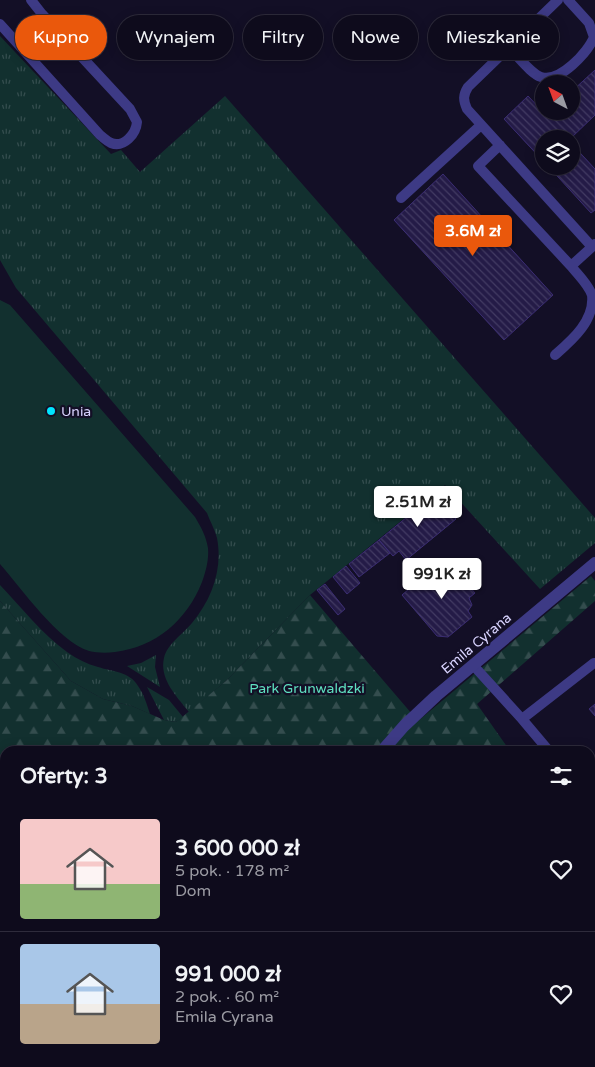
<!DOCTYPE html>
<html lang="pl">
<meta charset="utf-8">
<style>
:root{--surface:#0e0b1c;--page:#1c1929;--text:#f1f3f6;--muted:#9b9ba3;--line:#2e2b3b;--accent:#ea580c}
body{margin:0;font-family:"Varela Round",sans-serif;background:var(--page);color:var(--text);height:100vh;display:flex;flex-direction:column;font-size:19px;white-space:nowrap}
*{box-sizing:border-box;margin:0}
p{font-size:16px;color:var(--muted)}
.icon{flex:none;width:28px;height:28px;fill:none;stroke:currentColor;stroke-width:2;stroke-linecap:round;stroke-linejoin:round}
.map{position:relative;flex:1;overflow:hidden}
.details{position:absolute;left:0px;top:746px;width:595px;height:321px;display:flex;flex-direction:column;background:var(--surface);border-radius:15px 15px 0 0;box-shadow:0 2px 12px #0003,0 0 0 1px var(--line)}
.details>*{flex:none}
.guide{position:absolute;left:15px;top:15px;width:565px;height:45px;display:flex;gap:10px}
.needle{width:32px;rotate:319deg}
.buttons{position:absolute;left:535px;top:75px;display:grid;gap:10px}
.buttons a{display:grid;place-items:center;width:45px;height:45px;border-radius:50%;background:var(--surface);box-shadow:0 2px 12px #0003,0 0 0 1px var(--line);font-size:25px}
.price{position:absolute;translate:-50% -42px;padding:0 11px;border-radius:5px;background:#fff;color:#222;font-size:16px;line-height:32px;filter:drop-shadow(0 1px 2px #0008)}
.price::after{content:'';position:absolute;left:50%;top:30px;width:15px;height:11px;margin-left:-8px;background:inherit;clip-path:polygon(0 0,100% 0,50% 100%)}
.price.current{background:var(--accent);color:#fff}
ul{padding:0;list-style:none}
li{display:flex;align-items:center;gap:15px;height:125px;padding:0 20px}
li+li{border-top:1px solid var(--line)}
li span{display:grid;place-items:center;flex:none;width:140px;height:100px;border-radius:5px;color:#555}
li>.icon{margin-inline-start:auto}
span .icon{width:60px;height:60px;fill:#fffc;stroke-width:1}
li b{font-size:21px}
h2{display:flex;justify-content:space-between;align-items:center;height:60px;padding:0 20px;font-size:21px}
.chip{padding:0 18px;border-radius:22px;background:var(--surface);box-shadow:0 2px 12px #0003,0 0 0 1px var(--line);font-size:18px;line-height:45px}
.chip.current{background:var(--accent);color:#fff}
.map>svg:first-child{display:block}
.grass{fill:url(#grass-tufts)}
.forest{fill:url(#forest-firs)}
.pitch{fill:#12302f}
.building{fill:url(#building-back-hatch);stroke:#3b2d73}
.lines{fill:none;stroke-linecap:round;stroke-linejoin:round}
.lane{stroke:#3d3a85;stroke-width:10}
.street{stroke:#3d3a85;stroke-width:12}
.poi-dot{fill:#00e5ff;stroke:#130f26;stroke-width:2}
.labels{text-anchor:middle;stroke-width:4.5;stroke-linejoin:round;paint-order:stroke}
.poi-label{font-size:14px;fill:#d9d4ff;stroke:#130f26;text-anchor:start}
.street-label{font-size:14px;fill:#d9d4ff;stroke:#130f26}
.park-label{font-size:14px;fill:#5fe0c0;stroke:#130f26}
</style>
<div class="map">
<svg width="595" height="1067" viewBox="0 0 595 1067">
<defs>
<pattern id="grass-tufts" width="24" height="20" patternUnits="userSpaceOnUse" patternTransform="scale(1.25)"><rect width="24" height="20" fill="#12302f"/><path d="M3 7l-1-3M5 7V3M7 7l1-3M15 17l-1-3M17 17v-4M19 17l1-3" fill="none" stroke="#344d4e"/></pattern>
<pattern id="forest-firs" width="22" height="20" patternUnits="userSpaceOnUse" patternTransform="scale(1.25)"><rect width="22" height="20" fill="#12302f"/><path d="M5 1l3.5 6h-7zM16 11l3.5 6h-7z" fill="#344d4e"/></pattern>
<pattern id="building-back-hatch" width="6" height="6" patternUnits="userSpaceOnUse" patternTransform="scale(1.25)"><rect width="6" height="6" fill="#241b47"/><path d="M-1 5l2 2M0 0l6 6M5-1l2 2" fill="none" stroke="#433b63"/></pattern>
</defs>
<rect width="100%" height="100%" fill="#130f26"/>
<!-- grass -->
<path class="grass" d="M0,36L111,154L121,150L140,172L225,96L595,518V543L540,589L445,485L310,595L226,681L189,712C177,697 159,679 164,658C167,644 183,634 192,623C212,599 223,569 217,538C215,530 210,521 207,513L16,288L0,260Z
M0,585C21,607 42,634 67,652C77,659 87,664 98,667C113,672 129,671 138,686C144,694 147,705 150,714L132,706L103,699L71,681L0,601Z
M156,655L155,667L160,687L127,666L141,663Z
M147,687L169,700L183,717L176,722L164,720Z"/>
<!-- forest -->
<path class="forest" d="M591,576L595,581V601L477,704L510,751H5V1062H590V837L595,835V1067H0V601L71,681L103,699L132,706L164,720L176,722L226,681L310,595L418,721Z"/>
<!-- pitch -->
<path class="pitch" d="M0,300L10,305L195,517C201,527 206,536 208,548C209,559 206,571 202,582C187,620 156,647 115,652C107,653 97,653 89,651C58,641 22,589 0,564Z"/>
<!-- building -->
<path class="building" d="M595,70V115L570,139H544V162L504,119L528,96L546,115L550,111H571V92Z
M571,143L595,169V210L591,213L548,166H571Z
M443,174L553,295L504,340L394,220Z
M435,494L456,519L406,560L399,551L393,556L379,540Z
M379,540L390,553L359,577L349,564Z
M439,563L450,564L475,593L469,598L472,605L468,611L472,617L448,637L437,636L402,595Z
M346,566L360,583L347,594L333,577Z
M325,584L345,609L338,615L317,590Z
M595,704V716L589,709Z"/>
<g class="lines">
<!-- lane -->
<path class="lane" d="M558,0L468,87C463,95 463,100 467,109L592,247L595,244
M0,24L100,135C104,138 107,141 111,143C124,148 136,134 137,122L130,109L42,14L31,0
M509,48C517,55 531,74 541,77C560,83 588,52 594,37L589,23L568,0
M500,145L478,166L571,266
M401,198L481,125
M555,355C571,341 595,321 592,295C588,284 578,275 571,266L592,247
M473,665L522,719L549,751
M522,719L594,663
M590,801L595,807"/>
<!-- street -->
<path class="street" d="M382,751L404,726L436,696L595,563
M0,1064L5,1062"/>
</g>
<!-- markers -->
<circle class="poi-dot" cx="51" cy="411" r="5"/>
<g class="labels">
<!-- poi labels -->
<g class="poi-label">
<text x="61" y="416">Unia</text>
</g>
<!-- street labels -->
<g class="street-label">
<text transform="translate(476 643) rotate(-40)" y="5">Emila Cyrana</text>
</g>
<!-- park labels -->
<g class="park-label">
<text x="307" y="693">Park Grunwaldzki</text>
</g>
</g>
</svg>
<div class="buttons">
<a><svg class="needle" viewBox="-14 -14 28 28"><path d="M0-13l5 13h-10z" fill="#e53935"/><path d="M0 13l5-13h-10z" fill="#9b9ba3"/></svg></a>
<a><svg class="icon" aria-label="layers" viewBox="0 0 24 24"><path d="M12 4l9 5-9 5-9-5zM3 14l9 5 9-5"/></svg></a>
</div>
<b class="price current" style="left:473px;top:257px">3.6M zł</b>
<b class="price" style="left:418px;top:528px">2.51M zł</b>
<b class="price" style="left:442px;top:600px">991K zł</b>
<div class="guide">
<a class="chip current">Kupno</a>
<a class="chip">Wynajem</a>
<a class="chip">Filtry</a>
<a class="chip">Nowe</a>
<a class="chip">Mieszkanie</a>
</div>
<section class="details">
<h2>Oferty: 3<svg class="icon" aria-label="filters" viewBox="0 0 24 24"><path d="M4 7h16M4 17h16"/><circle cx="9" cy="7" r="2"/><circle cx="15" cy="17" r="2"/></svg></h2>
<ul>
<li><span style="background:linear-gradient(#f6c9c9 65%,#8fb573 0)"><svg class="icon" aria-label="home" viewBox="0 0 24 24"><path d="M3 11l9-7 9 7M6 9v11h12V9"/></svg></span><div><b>3 600 000 zł</b><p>5 pok. · 178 m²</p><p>Dom</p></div><svg class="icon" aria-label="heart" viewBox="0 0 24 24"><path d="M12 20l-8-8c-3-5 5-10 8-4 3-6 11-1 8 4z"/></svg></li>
<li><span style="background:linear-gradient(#a9c7e8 60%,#b9a48a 0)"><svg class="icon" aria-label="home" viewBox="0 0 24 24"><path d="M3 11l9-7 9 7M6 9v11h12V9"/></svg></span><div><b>991 000 zł</b><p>2 pok. · 60 m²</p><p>Emila Cyrana</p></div><svg class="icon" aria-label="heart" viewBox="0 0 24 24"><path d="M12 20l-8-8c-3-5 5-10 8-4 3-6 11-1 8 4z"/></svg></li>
</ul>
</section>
</div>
